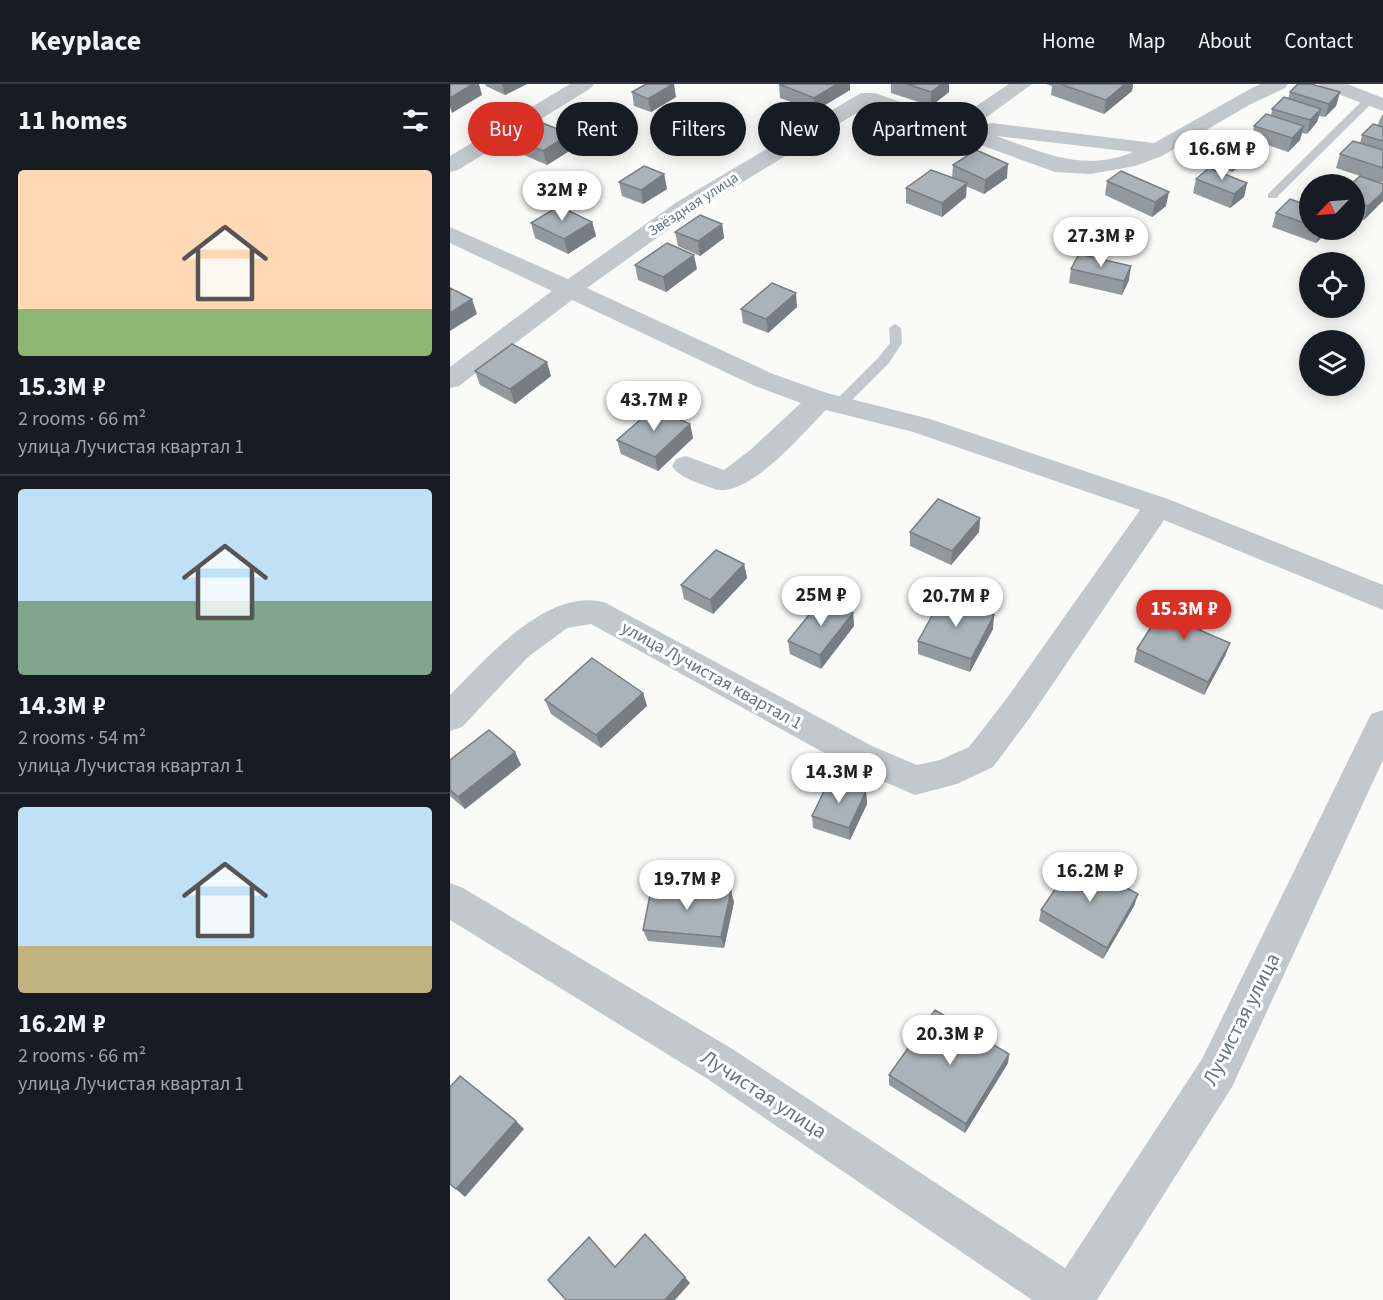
<!DOCTYPE html>
<meta charset="utf-8">
<style>
:root{--surface:#171b24;--page:#20242c;--text:#f1f3f6;--muted:#9ea1a6;--line:#363941;--accent:#d93025}
body{margin:0;font-family:"Source Sans 3",sans-serif;background:var(--page);color:var(--text);height:100vh;display:flex;flex-direction:column;font-size:22px;white-space:nowrap}
*{box-sizing:border-box;margin:0}
p{font-size:20px;color:var(--muted)}
.icon{flex:none;width:33px;height:33px;fill:none;stroke:currentColor;stroke-width:2;stroke-linecap:round;stroke-linejoin:round}
.map{position:relative;flex:1;overflow:hidden}
.side{display:flex;flex-direction:column;background:var(--surface);width:450px}
.side>*{flex:none}
.banner{position:absolute;left:18px;top:18px;width:570px;height:54px;display:flex;gap:12px}
.needle{width:39px;rotate:245deg}
.buttons{position:absolute;left:849px;top:90px;display:grid;gap:12px}
.buttons a{display:grid;place-items:center;width:66px;height:66px;border-radius:50%;background:var(--surface);box-shadow:0 3px 15px #0003;font-size:30px}
.price{position:absolute;translate:-50% -51px;padding:0 14px;border-radius:21px;background:#fff;color:#222;font-size:20px;line-height:39px;filter:drop-shadow(0 2px 3px #0008)}
.price::after{content:'';position:absolute;left:50%;top:36px;width:18px;height:14px;margin-left:-9px;background:inherit;clip-path:polygon(0 0,100% 0,50% 100%)}
.price.current{background:var(--accent);color:#fff}
ul{padding:0;list-style:none}
li{display:grid;align-content:center;gap:12px;height:318px;padding:0 18px}
li+li{border-top:2px solid var(--line)}
li span{display:grid;place-items:center;height:186px;border-radius:6px;color:#555}
li>.icon{margin-inline-start:auto}
span .icon{width:108px;height:108px;fill:#fffc;stroke-width:1}
li b{font-size:26px}
h2{display:flex;justify-content:space-between;align-items:center;height:72px;padding:0 18px;font-size:26px}
.pill{padding:0 21px;border-radius:27px;background:var(--surface);box-shadow:0 3px 15px #0003;font-size:21px;line-height:54px}
.pill.current{background:var(--accent);color:#fff}
header{display:flex;align-items:center;gap:36px;box-sizing:border-box;height:84px;padding:0 30px;background:var(--surface);border-bottom:2px solid var(--line)}
header strong{font-size:28px}
nav{display:flex;gap:33px;margin-inline-start:auto;font-size:21px}
main{display:flex;flex:1;min-height:0}
.map>svg:first-child{display:block}
.lines{fill:none;stroke-linecap:round;stroke-linejoin:round}
.lane{fill:#c3c8cc;fill-rule:evenodd}
.street{fill:#c3c8cc;fill-rule:evenodd}
.wall{fill:#929a9f}
.shaded-wall{fill:#777d82}
.building{fill:#aab3b9;stroke:#777d82;stroke-width:1.5}
.labels{text-anchor:middle;stroke-width:6;stroke-linejoin:round;paint-order:stroke}
.far-street-label{font-size:15px;fill:#657683;stroke:#fff}
.street-label{font-size:18px;fill:#657683;stroke:#fff}
.near-street-label{font-size:21px;fill:#657683;stroke:#fff}
</style>
<header>
<strong>Keyplace</strong>
<nav><a>Home</a><a>Map</a><a>About</a><a>Contact</a></nav>
</header>
<main>
<section class="side">
<h2>11 homes<svg class="icon" aria-label="filters" viewBox="0 0 24 24"><path d="M4 7h16M4 17h16"/><circle cx="9" cy="7" r="2"/><circle cx="15" cy="17" r="2"/></svg></h2>
<ul>
<li><span style="background:linear-gradient(#ffd9b3 75%,#8fb573 0)"><svg class="icon" aria-label="home" viewBox="0 0 24 24"><path d="M3 11l9-7 9 7M6 9v11h12V9"/></svg></span><div><b>15.3M ₽</b><p>2 rooms · 66 m²</p><p>улица Лучистая квартал 1</p></div></li>
<li><span style="background:linear-gradient(#bfe0f5 60%,#7fa58c 0)"><svg class="icon" aria-label="home" viewBox="0 0 24 24"><path d="M3 11l9-7 9 7M6 9v11h12V9"/></svg></span><div><b>14.3M ₽</b><p>2 rooms · 54 m²</p><p>улица Лучистая квартал 1</p></div></li>
<li><span style="background:linear-gradient(#bfe0f5 75%,#c2b280 0)"><svg class="icon" aria-label="home" viewBox="0 0 24 24"><path d="M3 11l9-7 9 7M6 9v11h12V9"/></svg></span><div><b>16.2M ₽</b><p>2 rooms · 66 m²</p><p>улица Лучистая квартал 1</p></div></li>
</ul>
</section>
<div class="map">
<svg width="933" height="1216" viewBox="0 0 933 1216">
<rect width="100%" height="100%" fill="#fafaf8"/>
<g class="lines">
<!-- lane -->
<path class="lane" d="M918,14L922,15V19L826,114H818V110L914,15Z
M445,240L451,244L452,259L439,279L394,324H384L382,321L384,318L429,273L440,259L439,244Z"/>
<!-- street -->
<path class="street" d="M120,0H144L141,4L8,86L0,88V72Z
M559,0H582L523,43L533,47L531,45L535,41L542,39L704,59L802,4L811,0H838L835,4L799,21L712,72L685,82L641,90L605,88L420,21L243,128L137,204L323,290L377,309L480,335L718,415L933,501V526L714,436L581,632L543,683L507,700L465,711L398,682L141,540L117,544L78,573L12,643L0,647V611C36,575 99,501 156,519L422,662L467,681L490,676L519,663L557,614L690,426L463,348L376,326C352,350 310,401 275,406C267,407 256,402 248,399C238,395 228,391 222,382L226,375L236,372L274,386L299,367L351,319L305,302L122,216L9,302L0,304V283L102,207L0,159V143L118,195L227,118L411,9H425L504,37ZM546,52L683,68C634,89 592,68 546,52Z
M869,0H897L933,14V27L872,4Z
M933,626V676L782,1003L647,1216H582L256,994L0,836V799L13,804L284,966L615,1184L752,975L921,630Z"/>
</g>
<!-- wall -->
<path class="wall" d="M35,0H77L55,11L36,2Z
M329,0H400V6L365,27L330,14Z
M441,0H499V8L481,22L441,9Z
M596,0H683L682,7L654,30L601,11L602,2Z
M182,8L226,13L201,28L184,22Z
M840,8H890L886,22L875,33L869,32L867,38L857,50L852,49L850,56L838,68L809,58L806,70L782,88L761,79L764,65L802,53L804,42L821,32L822,25L838,15Z
M933,30V97L932,99L915,94L933,100L914,136L904,133V100L910,92L886,84L890,70L910,59L912,51L928,41L930,35Z
M427,37L482,48L460,63L427,50Z
M120,50L124,64L97,81L67,68L63,54Z
M503,81L557,94L534,110L516,102V113L492,133L456,119V104L502,94Z
M214,90L217,105L193,120L172,112L169,98Z
M746,95L797,99L794,113L780,124L743,109Z
M657,97L716,122L702,133L655,111Z
M860,122V146H880L866,159L822,143L826,129Z
M142,138L146,152L118,170L85,154L81,139Z
M272,140L274,154L250,172L228,162L225,148Z
M185,181L247,185L216,208L188,196Z
M621,185L679,196L672,211L619,199Z
M347,223L318,249L293,239L291,225Z
M25,287L101,292L65,320L30,301Z
M240,340L243,354L208,387L171,370L167,356Z
M530,434L529,448L501,481L460,462V448Z
M294,480L297,494L263,530L234,515L231,501Z
M403,529L404,542L371,585L340,570L338,557Z
M757,530L751,546L780,559L775,572L754,611L684,578L687,565Z
M543,545L520,588L468,570V557Z
M193,609L197,622L151,664L101,630L95,616Z
M65,668L71,681L15,725L0,712V676Z
M416,707L417,720L400,756L363,744L362,732Z
M688,810L684,822L653,875L589,837L591,826Z
M284,818L274,864L198,857L193,846Z
M559,970L558,979L515,1049L439,1001V991Z"/>
<!-- shaded-wall -->
<path class="shaded-wall" d="M23,0H29L32,11L2,29L0,23V14Z
M52,0H77L55,11Z
M223,0H224L226,13L201,28L198,15Z
M387,0H400V6L365,27L364,14Z
M492,0H499V8L481,22V8Z
M675,0H683L682,7L654,30L656,16Z
M890,8L886,22L875,33L879,20Z
M871,25L867,38L857,50L860,36Z
M483,34L482,48L460,63V49Z
M854,42L850,56L838,68L842,54Z
M120,50L124,64L97,81L93,67Z
M809,56L806,70L782,88L785,74Z
M558,80L557,94L534,110L535,96Z
M214,90L217,105L193,120L191,106Z
M517,99L516,113L492,133V119Z
M797,99L794,113L780,124L784,110Z
M719,108L716,122L702,133L705,118Z
M933,108V117L914,136L918,122Z
M142,138L146,152L118,170L114,155Z
M272,140L274,154L250,172L248,157Z
M870,146H880L866,159Z
M244,171L247,185L216,208L213,193Z
M681,182L679,196L672,211L674,197Z
M346,209L347,223L318,249L316,235Z
M22,215L27,230L0,247V229Z
M97,278L101,292L65,320L60,305Z
M240,340L243,354L208,387L205,373Z
M530,434L529,448L501,481L502,467Z
M294,480L297,494L263,530L260,516Z
M403,529L404,542L371,585L370,571Z
M757,530L753,544L743,558L747,545Z
M544,531L543,545L520,588L521,575Z
M780,559L775,572L754,611L758,598Z
M193,609L197,622L151,664L146,651Z
M65,668L71,681L15,725L8,713Z
M416,707L417,720L400,756L399,744Z
M281,807L284,818L274,864L271,853Z
M688,810L684,822L653,875L657,864Z
M559,970L558,979L515,1049L516,1040Z
M66,1037L74,1045L15,1113L6,1105Z
M235,1193L240,1199L225,1216H215Z"/>
<!-- building -->
<path class="building" d="M0,0H23L0,14Z
M196,0H223L198,15L182,8Z
M329,0H387L364,14Z
M457,0H492L481,8Z
M610,0H675L656,16Z
M848,0H861L890,8L879,20L840,8Z
M834,13L871,25L860,36L822,25Z
M450,21L483,34L460,49L427,37Z
M816,30L854,42L842,54L804,42Z
M90,38L120,50L93,67L63,54Z
M923,40L933,43V57L912,51Z
M788,47L809,56L785,74L764,65Z
M903,57L933,66V84L890,70Z
M526,66L558,80L535,96L503,81Z
M194,82L214,90L191,106L169,98Z
M759,84L797,99L784,110L746,95Z
M481,86L517,99L492,119L456,104Z
M671,87L719,108L705,118L657,97Z
M910,92L933,100V108L918,122L904,117V100H901Z
M840,115L860,122V141L826,129Z
M109,122L142,138L114,155L81,139Z
M250,131L272,140L248,157L225,148Z
M217,159L244,171L213,193L185,181Z
M629,170L681,182L674,197L621,185Z
M322,199L346,209L316,235L291,225Z
M0,204L22,215L0,229Z
M62,260L97,278L60,305L25,287Z
M204,324L240,340L205,373L167,356Z
M488,415L530,434L502,467L460,448Z
M266,466L294,480L260,516L231,501Z
M492,514L544,531L521,575L468,557Z
M372,515L403,529L370,571L338,557Z
M719,515L757,530L747,545L780,559L758,598L687,565Z
M142,574L193,609L146,651L95,616Z
M39,646L65,668L8,713L0,706V676Z
M380,695L416,707L399,744L362,732Z
M625,776L688,810L657,864L591,826Z
M202,801L281,807L271,853L193,846Z
M485,926L559,970L516,1040L439,991Z
M10,992L66,1037L6,1105L0,1100V1003Z
M195,1150L235,1193L215,1216H116L98,1196L139,1153L165,1183Z"/>
<g class="labels">
<!-- far-street labels -->
<g class="far-street-label">
<text transform="translate(243 120) rotate(-33)" y="5">Звёздная улица</text>
</g>
<!-- street labels -->
<g class="street-label">
<text transform="translate(262 591) rotate(29)" y="6">улица Лучистая квартал 1</text>
</g>
<!-- near-street labels -->
<g class="near-street-label">
<text transform="translate(791 935) rotate(-63)" y="7">Лучистая улица</text>
<text transform="translate(314 1010) rotate(33)" y="7">Лучистая улица</text>
</g>
</g>
</svg>
<div class="buttons">
<a><svg class="needle" viewBox="-14 -14 28 28"><path d="M0-13l5 13h-10z" fill="#e53935"/><path d="M0 13l5-13h-10z" fill="#9ea1a6"/></svg></a>
<a><svg class="icon" aria-label="locate" viewBox="0 0 24 24"><circle cx="12" cy="12" r="6"/><path d="M12 2v4M12 18v4M2 12h4M18 12h4"/></svg></a>
<a><svg class="icon" aria-label="layers" viewBox="0 0 24 24"><path d="M12 4l9 5-9 5-9-5zM3 14l9 5 9-5"/></svg></a>
</div>
<b class="price" style="left:772px;top:97px">16.6M ₽</b>
<b class="price" style="left:112px;top:138px">32M ₽</b>
<b class="price" style="left:651px;top:184px">27.3M ₽</b>
<b class="price" style="left:204px;top:348px">43.7M ₽</b>
<b class="price" style="left:371px;top:543px">25M ₽</b>
<b class="price" style="left:506px;top:544px">20.7M ₽</b>
<b class="price current" style="left:734px;top:557px">15.3M ₽</b>
<b class="price" style="left:389px;top:720px">14.3M ₽</b>
<b class="price" style="left:640px;top:819px">16.2M ₽</b>
<b class="price" style="left:237px;top:827px">19.7M ₽</b>
<b class="price" style="left:500px;top:982px">20.3M ₽</b>
<div class="banner">
<a class="pill current">Buy</a>
<a class="pill">Rent</a>
<a class="pill">Filters</a>
<a class="pill">New</a>
<a class="pill">Apartment</a>
</div>
</div>
</main>
